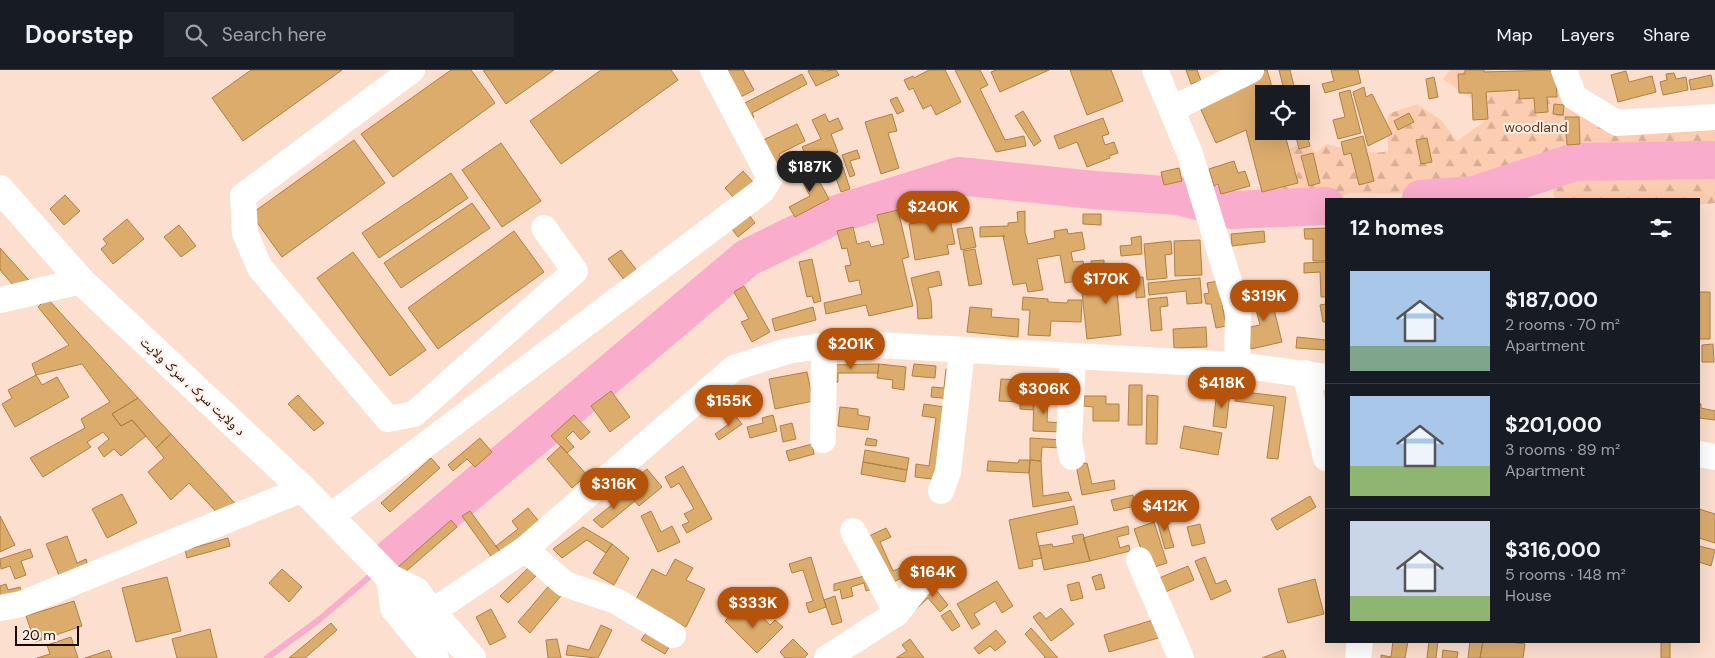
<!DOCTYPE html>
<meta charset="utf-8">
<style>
:root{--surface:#171b24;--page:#20242c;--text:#f1f3f6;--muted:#9ea1a6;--line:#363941;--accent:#b45309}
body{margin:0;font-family:"DM Sans","Noto Naskh Arabic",sans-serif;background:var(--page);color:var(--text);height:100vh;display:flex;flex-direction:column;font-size:19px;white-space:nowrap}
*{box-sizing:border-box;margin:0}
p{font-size:16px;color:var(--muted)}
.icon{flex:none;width:28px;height:28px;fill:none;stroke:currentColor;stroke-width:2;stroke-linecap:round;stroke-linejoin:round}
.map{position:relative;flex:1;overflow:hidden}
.drawer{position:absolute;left:1325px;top:128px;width:375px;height:445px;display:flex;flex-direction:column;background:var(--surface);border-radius:0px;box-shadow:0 5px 20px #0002}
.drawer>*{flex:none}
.buttons{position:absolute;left:1255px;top:15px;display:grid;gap:10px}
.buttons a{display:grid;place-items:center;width:55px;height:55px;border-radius:0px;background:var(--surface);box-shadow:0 5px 20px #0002;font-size:25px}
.scale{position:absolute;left:15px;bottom:12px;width:64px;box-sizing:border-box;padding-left:5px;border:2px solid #1e0700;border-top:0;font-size:14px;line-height:18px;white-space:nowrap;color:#1e0700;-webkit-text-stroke:4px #feefe7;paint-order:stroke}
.price{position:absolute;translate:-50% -42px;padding:0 11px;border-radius:18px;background:var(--accent);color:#fff;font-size:16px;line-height:32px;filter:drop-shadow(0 1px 2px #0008)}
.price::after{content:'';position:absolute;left:50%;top:30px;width:15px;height:11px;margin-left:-8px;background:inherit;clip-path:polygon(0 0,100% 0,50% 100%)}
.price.current{background:#222;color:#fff}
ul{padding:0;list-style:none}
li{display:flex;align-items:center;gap:15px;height:125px;padding:0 25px}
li+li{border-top:1px solid var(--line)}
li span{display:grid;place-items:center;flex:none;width:140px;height:100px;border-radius:0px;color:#555}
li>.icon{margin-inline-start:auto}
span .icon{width:60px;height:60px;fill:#fffc;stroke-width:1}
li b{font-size:21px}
h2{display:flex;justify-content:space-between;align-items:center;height:60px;padding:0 25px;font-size:21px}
header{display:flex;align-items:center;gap:30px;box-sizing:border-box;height:70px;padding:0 25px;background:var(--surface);border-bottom:1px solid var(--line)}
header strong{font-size:24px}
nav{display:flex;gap:28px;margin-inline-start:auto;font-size:18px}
.search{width:350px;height:45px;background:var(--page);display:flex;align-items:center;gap:12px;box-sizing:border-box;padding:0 18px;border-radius:0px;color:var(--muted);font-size:19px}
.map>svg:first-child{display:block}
.forest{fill:url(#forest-firs)}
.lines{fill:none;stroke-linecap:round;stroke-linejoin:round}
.stream{stroke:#f9accc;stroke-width:6}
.river{stroke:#f9accc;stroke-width:38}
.building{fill:#dcac6d;stroke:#ae8041}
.minor{stroke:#fff;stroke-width:26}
.major{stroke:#fff;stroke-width:28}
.labels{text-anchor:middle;stroke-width:4;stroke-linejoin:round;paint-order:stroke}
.park-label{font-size:14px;fill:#653819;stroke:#feefe7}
.street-label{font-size:14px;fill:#1e0700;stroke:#feefe7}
</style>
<header>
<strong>Doorstep</strong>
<div class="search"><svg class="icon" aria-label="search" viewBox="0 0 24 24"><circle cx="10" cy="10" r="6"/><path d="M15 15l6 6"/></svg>Search here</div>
<nav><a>Map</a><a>Layers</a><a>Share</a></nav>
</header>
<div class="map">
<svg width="1715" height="588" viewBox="0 0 1715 588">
<defs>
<pattern id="forest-firs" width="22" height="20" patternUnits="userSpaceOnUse" patternTransform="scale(1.25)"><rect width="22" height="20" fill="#fccdb1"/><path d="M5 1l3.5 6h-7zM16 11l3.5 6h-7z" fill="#d8af96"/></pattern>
</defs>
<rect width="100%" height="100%" fill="#fcdfce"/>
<!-- forest -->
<path class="forest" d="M1450,0H1492L1500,16L1517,22L1537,5L1564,7L1612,52L1715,51V87L1570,90L1476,112L1434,117L1423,124L1350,123L1334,129H1326V132L1322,133L1281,134L1264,107L1288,80L1304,71L1316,83L1326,74C1344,78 1370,86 1388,81V44L1417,34L1441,50L1457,71L1484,52L1473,30L1443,9Z
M1616,92L1673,109L1715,96V133L1699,135V129H1555L1549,105L1578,96Z"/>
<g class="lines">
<!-- stream -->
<path class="stream" d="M267,588L320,549L376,501"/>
<!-- river -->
<path class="river" d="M1421,129L1474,125L1575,92L1715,90
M392,487L747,188L837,144L959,106L1094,120L1179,126L1233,140L1326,136"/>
</g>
<!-- building -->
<path class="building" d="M251,0H342L243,71L212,28Z
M451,0H471L495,33L393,107L361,64Z
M483,0H554L506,34Z
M601,0H671L678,10L561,94L530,51Z
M721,0H743L754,20L737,29Z
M810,0H823L824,1L836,0L839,5L816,16L808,1Z
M929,0H945L961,32L936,45L931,35L923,39L913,18L909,20L904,10L913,6L914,8Z
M955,0H980L988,15L980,19L1005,70L1024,66L1026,76L996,82Z
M996,0H1049L1000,22L991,2Z
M1070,0H1111L1123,31L1087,45Z
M1186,0H1197L1201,11L1191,14Z
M1265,0H1267L1274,24H1264V61H1284L1298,113L1262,122L1246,60L1216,73L1197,31Z
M1279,0H1290L1296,24H1285Z
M1331,0H1358L1361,13L1325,23L1322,14L1334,11Z
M1465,0H1484V2L1555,0L1557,27H1547L1548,42L1535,43L1534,28L1519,29V20L1486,22L1488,49L1473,50L1472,23H1459L1458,4H1465Z
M1626,1L1629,12L1652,6L1656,22L1618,32L1611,5Z
M1674,3L1676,9L1686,7L1688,20L1663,25L1660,12L1667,10L1666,4Z
M802,4L807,14L752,43L754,47L747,51L739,36Z
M1711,5L1713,16L1691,20L1689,10Z
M1434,7L1438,27L1429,29L1426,9Z
M1364,17L1366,27L1372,24L1392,64L1368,76L1353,22Z
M1350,20L1361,63L1338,69L1333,50L1345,47L1339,23Z
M897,27L904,41L897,44L890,30Z
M1554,34L1564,35L1563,45L1553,44Z
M1023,41L1041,71L1034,76L1015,46Z
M1409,43L1414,52L1398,60L1394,51Z
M825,44L829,52L838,48L843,59L831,64L838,82L798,100L792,86L804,81L802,77L821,69L812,50Z
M892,44L897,61L888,63L899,98L881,104L865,52Z
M1565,47H1579L1580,74L1567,75Z
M1103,48L1109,64L1102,66L1105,75L1114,72L1118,83L1109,86L1110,88L1087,97L1077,72L1059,79L1054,66Z
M797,54L805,71L779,84L784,94L772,100L759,72Z
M1306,60L1310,76L1299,79L1295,63Z
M1363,66L1374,111L1359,115L1351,83L1344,85L1341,72Z
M1427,68L1432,92L1421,94L1416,70Z
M354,70L385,113L282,187L251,144Z
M501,73L541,131L502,157L462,100Z
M857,80L860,88L850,91L855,105L850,107L842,85Z
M1313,83L1320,113L1309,116L1301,86Z
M1234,91L1238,103L1245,101L1250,116L1221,124L1218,114L1214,116L1209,99Z
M811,96L829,129L795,147L789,137L810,126L798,103Z
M843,97L850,119L841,122L833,100Z
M1179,98L1182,111L1164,115L1161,102Z
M743,101L753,112L735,129L725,118Z
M451,103L468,128L379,188L362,163Z
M65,125L80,141L64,155L50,139Z
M472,133L490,158L401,218L384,193Z
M947,133L955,174L947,175L949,184L915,190L909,154L925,151L923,137Z
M898,140L909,187L902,189L913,236L869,246L866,235L826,244L824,233L862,224L859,210L849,212L845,196L851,195L847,178L842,179L837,161L853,157L857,174L869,171L871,177L884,174L877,145Z
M1025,141V162L1028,174L1055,168L1054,161L1067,159L1068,164L1082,162L1085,179L1071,182L1073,192L1083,191L1085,202L1075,204L1077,211L1065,213L1060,185L1037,189L1043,220L1028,222L1026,213L1013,215L1003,166H1005L980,167V157L1008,156V153L1018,152L1017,142Z
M1083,144H1101V155L1083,154Z
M749,145L755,153L738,167L732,159Z
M127,149L144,169L113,194L101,179L107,174L103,169Z
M179,155L196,176L181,187L164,167Z
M972,157L976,177L961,180L957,159Z
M1326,158V191H1313V169H1305L1304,159Z
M514,161L544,202L438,279L408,238Z
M1264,161L1265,172L1232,176L1231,164Z
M1141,166L1142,184L1121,186L1120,176L1132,175L1131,168Z
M1200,170L1202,205L1175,206L1174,171Z
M1171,171L1172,184L1165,185L1167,208L1147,210L1144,174Z
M0,178L36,218L20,223L0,200Z
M975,179L982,214L969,216L963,181Z
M621,180L642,207L629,216L608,189Z
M353,182L426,280L390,306L317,208Z
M812,189L821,231L814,233L812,226L807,227L799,192Z
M1104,190V198L1125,196L1126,207L1093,211L1091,191Z
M1326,192V227H1321L1320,202L1304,203V193Z
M939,201L942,215L928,218L931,230L932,248L918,249L917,234L911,208Z
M1143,207L1145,227L1136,228V219L1117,221L1121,265L1087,269L1081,213Z
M1200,208L1202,233L1187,234L1186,221L1149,225L1148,213Z
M1218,211L1226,256L1216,258L1211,234H1206L1204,224L1209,223L1207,213Z
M744,216L770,262L752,272L741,252L749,249L734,222Z
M1269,219L1282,272L1251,279L1246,258L1260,255L1252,224Z
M1699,222H1710V269H1699Z
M1023,227L1048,229V232L1067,233L1068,230H1082L1081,252L1051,251L1050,266L1028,265L1030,240H1022Z
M1167,227L1168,236L1160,237L1162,260L1151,261L1148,229Z
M47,228L138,328L112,344L121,356L132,350L146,366L121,386L114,379L104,387L98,378L109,369L103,362L87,372L91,377L43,407L30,388L85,358L81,349L110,332L82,294L36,305L32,294L69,275L38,237Z
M1326,234V252H1323L1320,235Z
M813,237L816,250L775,261L772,249Z
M970,237L992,239L991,247L1019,249L1018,267L967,262Z
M1206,257L1207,277L1174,278L1173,259Z
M1297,267L1326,270V280L1296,278Z
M1713,274L1714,292H1702V275Z
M879,294L878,303H838V312L829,313V295Z
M879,294L906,297L904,320L892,318L893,310L877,308Z
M914,294L936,296L935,308L912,306Z
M946,299L955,300L952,329L931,327L932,317L944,318Z
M807,302L813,331L775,339L769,309Z
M36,305L42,315L57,307L69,327L15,357L2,334L12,328L8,320Z
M1001,309L1042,311L1041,323L1034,322L1033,340L1020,339V332L999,331Z
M1129,315H1142V355H1128Z
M1217,320L1230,322L1226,358L1213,356Z
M611,321L630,347L610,362L591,336Z
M1237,321L1286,327L1278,389L1267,388L1274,336L1235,331Z
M1034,322H1048L1047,352L1066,353V362L1033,361Z
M298,325L324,353L314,361L288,334Z
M1147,325L1158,326L1157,374H1146Z
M1084,326H1106V334H1119V351H1093V337L1084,336Z
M138,328L171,364L156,378L132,350L121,356L112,344Z
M1699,333L1701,334V338L1715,341V350L1699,348Z
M924,334L951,338L940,410L915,407L916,394L929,396L936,348L922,346Z
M840,337L858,339V345L870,347L868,360L838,356Z
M734,344L742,354L719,370L715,364L729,354L726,350Z
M574,345L590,362L581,370L573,361L566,368L574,377L567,383L551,366Z
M773,345L777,361L750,368L747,357L763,353L762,348Z
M792,353L796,369L783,372L780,356Z
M1184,356L1222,363L1218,385L1180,378Z
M171,364L242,441L222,448L189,413L171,430L148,402L164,388L156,378Z
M480,368L492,382L475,397L467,389L453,401L448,395Z
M867,368L877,370L876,376L865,375Z
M1030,368L1063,370L1062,378L1042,377L1041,391L1030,390Z
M812,374L814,384L789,391L786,381Z
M561,376L587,405L572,418L547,389Z
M865,380L909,388L907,400L863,392Z
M431,388L440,398L390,442L381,433Z
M1019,390H1030L1029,403L987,401L988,391L1018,393Z
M1030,390L1041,391L1043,426L1068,422L1072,430L1033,437L1029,403Z
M863,392L907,400L905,412L861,404Z
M1087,393L1092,414L1114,410L1115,419L1082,425L1076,395Z
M683,396L712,449L687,463L682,455L689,452L684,444L694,439L679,413L671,418L665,407Z
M647,399L662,417L639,436L624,418Z
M628,422L635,431L602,458L593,450Z
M122,424L137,453L107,468L92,439Z
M1133,425L1135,436L1114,441L1111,430Z
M1310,426L1316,437L1277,460L1271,449Z
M1074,436L1078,454L1036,463L1042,488L1032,490L1033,496L1019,499L1009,450Z
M528,438L541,454L501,483L496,476L518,459L512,451Z
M1699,439L1715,444V473L1699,468Z
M470,441L501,483L493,489L462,446Z
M651,441L661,462L672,456L680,472L658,482L641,446Z
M1164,444L1174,477L1165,479L1156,447Z
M0,446L15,475L0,482Z
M451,450L457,457L403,504L397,498Z
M1154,452L1167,493L1148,499L1134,459Z
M1200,454L1205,473L1192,476L1187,457Z
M1128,456L1129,464L1117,467L1120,478L1129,475L1130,481L1090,491L1083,468Z
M583,457L612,474L606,483L587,470L562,488L553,479Z
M886,458L891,467L880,472L893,501L902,497L906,506L889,514L867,467Z
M1083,464L1090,491L1044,500L1039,476L1052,474L1053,477L1074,473L1072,466Z
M67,466L77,493L86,489L89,499L61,510L46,474Z
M228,468L230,476L187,488L185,480Z
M612,474L629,488L614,515L593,503Z
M1699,476L1715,480L1711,496L1699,492Z
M30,479L33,487L21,491L26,505L15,509L10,496L1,499L0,489Z
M811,487L826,537L809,543L806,533L813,531L803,500L792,503L789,494Z
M1205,487L1216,514L1226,510L1231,521L1211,530L1195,491Z
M675,489L693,498L686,510L705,519L686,557L635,531L652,499L666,506Z
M532,494L540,502L508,533L500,526Z
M1188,496L1194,510L1158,525L1152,511Z
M282,499L302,517L289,532L269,513Z
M872,504L875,518L866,521L864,513L851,517L853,526L842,529L840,519L834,521V514Z
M1101,504L1105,518L1096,520L1092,507Z
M167,507L181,561L136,572L122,518Z
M1315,509L1324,544L1288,553L1278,519Z
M553,511L565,521L530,563L518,552Z
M997,511L1013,536L1002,543L995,531L974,544L980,554L972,559L957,534Z
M930,512L948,535L940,542L928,528L912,543Z
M1079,512L1083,528L1071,531L1067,515Z
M6,514L8,520L20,517L22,524L0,530V516Z
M835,526L842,552L832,555L824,530Z
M74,531L82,556L35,572L26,546Z
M739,537L750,549L758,542L770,555L775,550L783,557L757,583L725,551Z
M1061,538L1074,554L1051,571L1033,547L1040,542L1046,549Z
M491,539L506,567L490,575L476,547Z
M950,540L960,556L952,561L941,546Z
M1156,549L1162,567L1109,582L1104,565Z
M331,553L337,560L305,588H289Z
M601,555L612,560L598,588L566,585L568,575L589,580Z
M1031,558L1058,588H1044L1045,587L1025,564Z
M210,559L217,588H177L172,569Z
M648,560L671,574L665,584L641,570Z
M996,560L1006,572L995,581L990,576L979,584L974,578Z
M71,567L78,588H37L50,584L47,575Z
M557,569L561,588H548L546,570Z
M793,569L808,584L804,588H785L780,582Z
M910,569L924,588H896L907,581L902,575Z
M1393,571H1408L1405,588H1381V585L1391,587Z
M1429,571H1438L1436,588H1427Z
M1470,571H1483L1480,588H1468Z
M1483,571H1503L1525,574L1523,588H1480Z
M1670,572V588H1661V573Z
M109,580L112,588H85Z
M1283,580L1286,588H1262Z
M1443,580L1458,582L1457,588H1442Z"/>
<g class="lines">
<!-- minor -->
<path class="minor" d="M412,0L243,126L245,163L260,198L388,349L414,344L575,201L544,158
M1155,0L1190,84L1238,241L1237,295
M1564,0L1574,27L1617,53L1715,47
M1172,39L1251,0
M0,230L81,211
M1305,303L1326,388
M823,370L824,276
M1699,384L1715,387
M1072,387L1069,372L1073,286
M941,421L948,402L962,280
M331,446L762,121L770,108L713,0
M853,461L897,543
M525,479L565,514L616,531L673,565
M1139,490L1181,588
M0,538L21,534L303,419
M432,542L525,479L734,298L787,281L841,273L1237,295L1326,307
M827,588L897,543L927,505
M1358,588L1360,571"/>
<!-- major -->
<path class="major" d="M0,119L81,211L303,419L390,508L416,521L432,542L472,588
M390,508L394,538L435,588"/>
</g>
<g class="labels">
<!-- park labels -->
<g class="park-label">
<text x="1536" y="62">woodland</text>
</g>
<!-- street labels -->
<g class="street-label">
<text transform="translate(193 316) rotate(43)" y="5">د ولایت سړک ، سرک ولایت</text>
</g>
</g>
</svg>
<div class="buttons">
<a><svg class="icon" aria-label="locate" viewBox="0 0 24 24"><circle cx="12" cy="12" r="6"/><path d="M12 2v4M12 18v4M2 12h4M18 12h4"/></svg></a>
</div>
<div class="scale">20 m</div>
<b class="price current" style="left:810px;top:123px">$187K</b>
<b class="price" style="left:933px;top:163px">$240K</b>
<b class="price" style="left:1106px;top:235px">$170K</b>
<b class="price" style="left:1264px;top:252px">$319K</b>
<b class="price" style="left:851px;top:300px">$201K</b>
<b class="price" style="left:1222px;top:339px">$418K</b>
<b class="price" style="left:1044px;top:345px">$306K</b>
<b class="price" style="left:729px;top:357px">$155K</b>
<b class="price" style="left:614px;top:440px">$316K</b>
<b class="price" style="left:1165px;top:462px">$412K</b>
<b class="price" style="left:933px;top:528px">$164K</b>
<b class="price" style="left:753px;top:559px">$333K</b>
<section class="drawer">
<h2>12 homes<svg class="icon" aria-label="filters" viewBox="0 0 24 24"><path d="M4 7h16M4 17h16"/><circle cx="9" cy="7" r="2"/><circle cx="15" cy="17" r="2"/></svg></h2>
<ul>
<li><span style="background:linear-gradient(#a9c7e8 75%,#7fa58c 0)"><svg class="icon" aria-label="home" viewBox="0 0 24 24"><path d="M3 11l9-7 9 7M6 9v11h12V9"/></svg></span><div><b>$187,000</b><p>2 rooms · 70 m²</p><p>Apartment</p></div></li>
<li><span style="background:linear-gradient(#a9c7e8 70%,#8fb573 0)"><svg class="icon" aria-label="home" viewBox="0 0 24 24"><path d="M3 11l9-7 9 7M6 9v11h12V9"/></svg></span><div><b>$201,000</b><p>3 rooms · 89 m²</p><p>Apartment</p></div></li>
<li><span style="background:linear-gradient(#c9d6e8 75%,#8fb573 0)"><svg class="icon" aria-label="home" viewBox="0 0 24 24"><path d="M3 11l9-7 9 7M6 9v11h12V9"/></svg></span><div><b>$316,000</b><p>5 rooms · 148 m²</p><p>House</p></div></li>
</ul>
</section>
</div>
